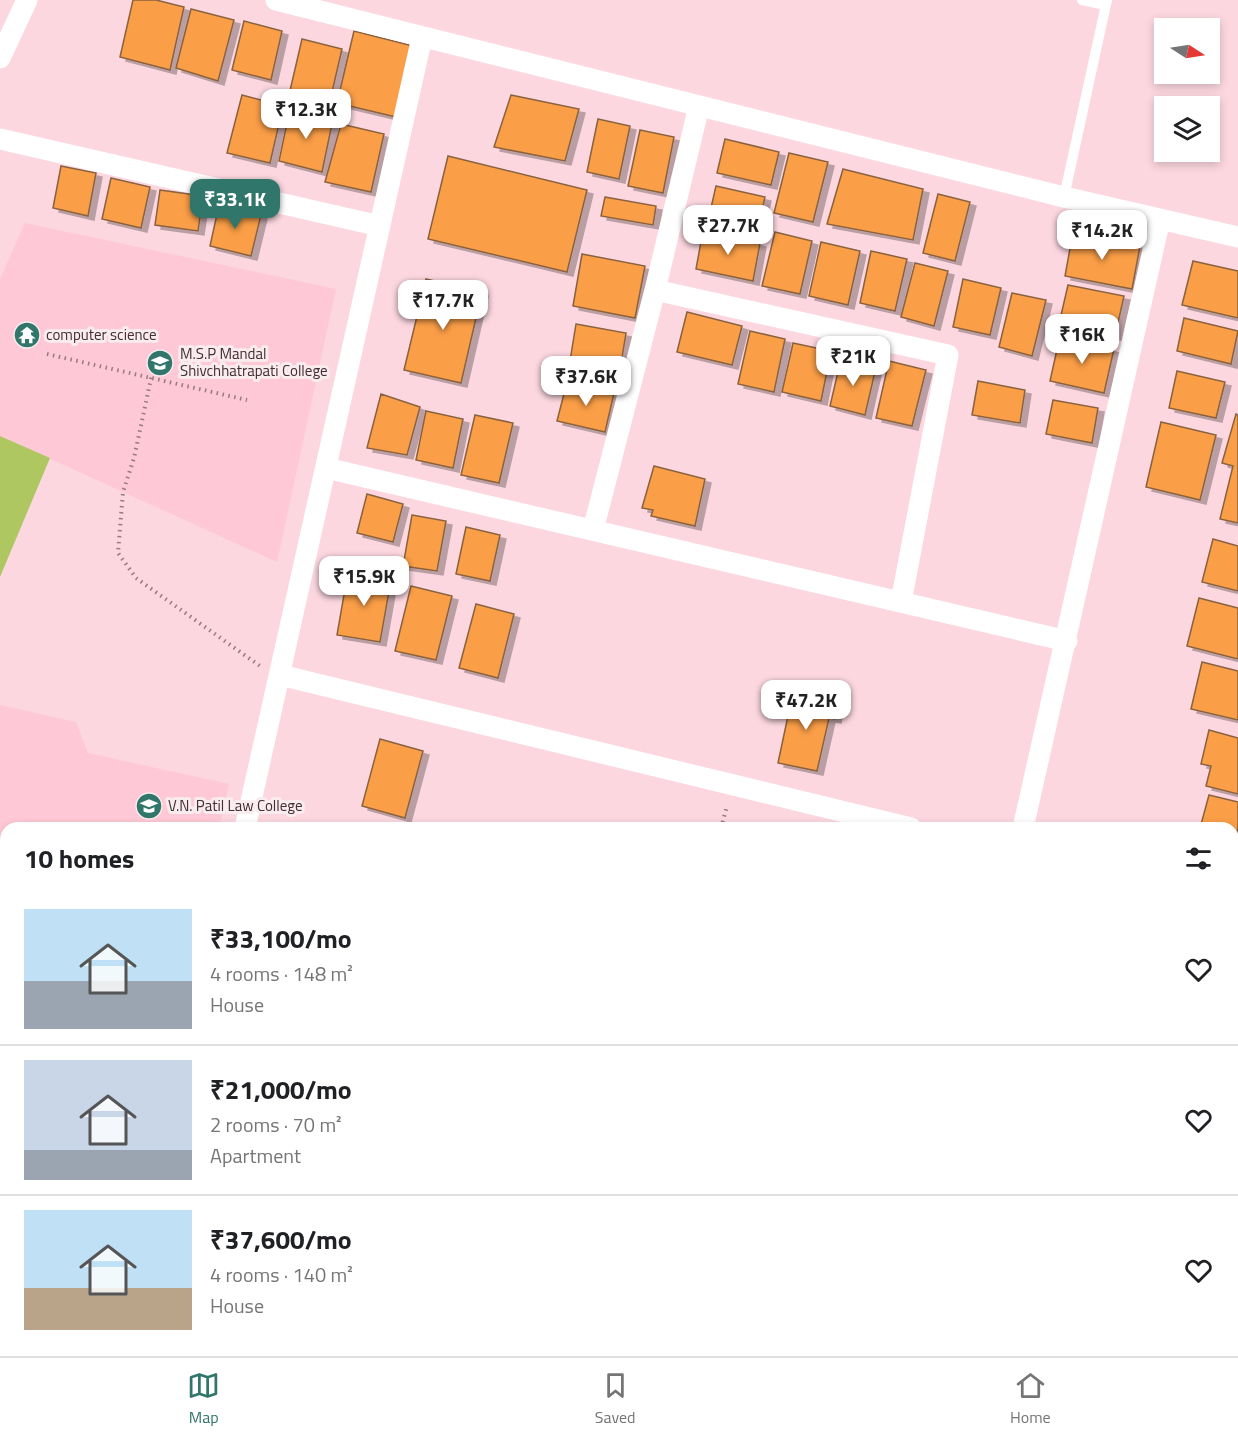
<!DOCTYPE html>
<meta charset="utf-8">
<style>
:root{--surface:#fff;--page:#f2f2f2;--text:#202124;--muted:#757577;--line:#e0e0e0;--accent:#31766b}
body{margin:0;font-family:"Titillium Web",sans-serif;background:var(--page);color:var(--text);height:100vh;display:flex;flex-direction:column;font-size:22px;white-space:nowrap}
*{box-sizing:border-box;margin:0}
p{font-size:20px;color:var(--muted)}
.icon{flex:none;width:33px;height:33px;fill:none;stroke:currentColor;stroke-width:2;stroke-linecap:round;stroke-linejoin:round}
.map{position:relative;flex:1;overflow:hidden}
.details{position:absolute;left:0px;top:822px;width:1239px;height:534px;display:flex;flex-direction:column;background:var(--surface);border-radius:18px 18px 0 0;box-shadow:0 3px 9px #0003}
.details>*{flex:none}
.needle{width:39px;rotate:102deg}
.controls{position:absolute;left:1154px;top:18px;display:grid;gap:12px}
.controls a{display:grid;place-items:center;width:66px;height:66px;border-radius:0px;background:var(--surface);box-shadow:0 3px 9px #0003;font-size:30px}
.price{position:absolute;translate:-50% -51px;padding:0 14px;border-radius:12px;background:#fff;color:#222;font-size:20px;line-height:39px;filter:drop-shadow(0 2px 3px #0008)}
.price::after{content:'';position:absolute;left:50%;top:36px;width:18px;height:14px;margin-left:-9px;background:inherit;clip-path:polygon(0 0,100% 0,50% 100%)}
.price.current{background:var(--accent);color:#fff}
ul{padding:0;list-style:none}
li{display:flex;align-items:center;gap:18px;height:150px;padding:0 24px}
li+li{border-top:2px solid var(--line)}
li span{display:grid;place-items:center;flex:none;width:168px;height:120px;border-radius:0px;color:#555}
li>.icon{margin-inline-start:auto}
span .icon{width:72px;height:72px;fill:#fffc;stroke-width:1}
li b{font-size:26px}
h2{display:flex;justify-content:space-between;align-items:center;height:72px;padding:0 24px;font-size:26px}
.tabs{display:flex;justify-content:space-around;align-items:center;height:84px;border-top:2px solid var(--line);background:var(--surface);font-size:16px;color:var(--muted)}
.tabs a{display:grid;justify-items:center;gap:3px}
.tabs .current{color:var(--accent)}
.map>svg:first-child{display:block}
.built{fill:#ffc8d6}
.green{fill:#aec761}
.building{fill:#fa9e46;stroke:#8a623f;stroke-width:1.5;filter:url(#shadow)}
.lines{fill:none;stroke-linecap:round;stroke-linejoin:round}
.path{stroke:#987a82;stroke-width:4;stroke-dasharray:1.5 4.5;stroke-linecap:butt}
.lane{stroke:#fff;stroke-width:10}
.street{stroke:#fff;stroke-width:21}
.highway{stroke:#28a2eb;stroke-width:33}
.labels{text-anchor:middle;stroke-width:6;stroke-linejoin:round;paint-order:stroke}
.poi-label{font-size:15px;fill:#432c33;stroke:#f8ecef;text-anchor:start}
</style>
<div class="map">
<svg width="1238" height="1356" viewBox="0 0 1238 1356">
<defs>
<filter id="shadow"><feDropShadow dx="6" dy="4" stdDeviation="0" flood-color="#0004"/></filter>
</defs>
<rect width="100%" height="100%" fill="#fcd7e0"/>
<!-- built -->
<path class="built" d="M25,223L336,289L277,562L0,436V279Z
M0,705L76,722L88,753L229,784L219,828H6V922L0,920Z
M6,1067V1151L0,1150V1093Z"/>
<!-- green -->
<path class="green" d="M0,436L50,458L0,577Z
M1233,1124L1238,1125V1198L1233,1207Z
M0,1303L6,1305V1350H97L96,1356H0Z"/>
<!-- building -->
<path class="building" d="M133,0H156L184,7L170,70L120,57Z
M191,9L234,20L218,81L176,68Z
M244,21L282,31L271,80L232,70Z
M354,31L413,46L396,117L337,103Z
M302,39L342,49L329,105L289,95Z
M242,95L283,106L270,163L227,153Z
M511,95L579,109L565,161L494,147Z
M290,109L333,119L322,172L279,161Z
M598,119L630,126L619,179L587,172Z
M341,124L384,134L371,192L325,182Z
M640,130L674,137L663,193L628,186Z
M725,139L779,152L771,185L717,173Z
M789,153L828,162L813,222L774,213Z
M448,156L587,190L567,272L428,239Z
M61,166L96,173L88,216L53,208Z
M843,169L923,189L913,240L827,224Z
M111,178L150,187L141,228L102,219Z
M716,186L765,197L757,232L708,221Z
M160,190L203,196L198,231L155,225Z
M938,194L970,202L955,261L923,253Z
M605,197L656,206L653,225L601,216Z
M219,205L261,215L251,256L210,246Z
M703,231L760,243L753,281L696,269Z
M775,232L812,241L800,294L762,286Z
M1073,232L1140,246L1132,289L1065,276Z
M821,242L860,251L848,305L809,296Z
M871,251L907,259L895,311L860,303Z
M582,254L645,266L635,318L573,306Z
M1193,261L1238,271V318L1182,305Z
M915,263L948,271L934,326L901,317Z
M426,279L482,292L461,383L404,370Z
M963,279L1001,288L990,335L953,327Z
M1068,285L1124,296L1115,336L1059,324Z
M1012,293L1046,300L1032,356L999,347Z
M687,312L742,326L732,365L677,352Z
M1184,318L1238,331L1231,364L1177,351Z
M576,324L626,333L620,370L570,361Z
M750,331L785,339L774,392L738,384Z
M1060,336L1114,349L1104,393L1050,381Z
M793,343L831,351L821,401L782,392Z
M841,359L876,367L865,415L830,406Z
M889,361L926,370L912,426L876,418Z
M1177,371L1225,382L1216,418L1169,408Z
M978,381L1025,390L1020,423L972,415Z
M567,382L614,393L605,432L557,421Z
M381,394L420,407L407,455L367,448Z
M1053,400L1098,408L1092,443L1046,434Z
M426,411L463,419L453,468L416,460Z
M1236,414L1238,415V523L1220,519L1233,466L1222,463Z
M475,415L513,423L499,483L461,475Z
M1161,422L1216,435L1200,500L1146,487Z
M654,466L705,479L695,526L651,516L653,510L642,508Z
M367,494L403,504L393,542L357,533Z
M412,515L446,521L437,571L403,566Z
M466,527L500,535L490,581L456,574Z
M1213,539L1238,546V591L1202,582Z
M348,572L391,580L380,642L337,635Z
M411,586L452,596L436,660L395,651Z
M1199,598L1238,608V659L1187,646Z
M476,604L514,614L498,678L459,668Z
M1202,662L1238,671V720L1191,709Z
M793,692L838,702L835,719L829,718L817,771L778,763Z
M1209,730L1238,738V794L1206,786L1211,766L1201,764Z
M380,739L423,751L405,818L362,806Z
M1209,795L1238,802V828L1233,847V828H1200Z
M0,1220L6,1222V1289L0,1287Z
M114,1350H173L172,1356H114Z
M437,1350H495L493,1356H436Z
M515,1350H558L577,1355L514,1356Z
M625,1350H703L701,1356H635L624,1354Z
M718,1350H770L768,1356H716Z
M884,1350H886L899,1356H881Z
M917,1350H950L948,1356H931Z
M1005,1350H1082L1079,1356H1020Z"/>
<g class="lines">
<!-- path -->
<path class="path" d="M47,354L247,400
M155,360L134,458L123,492L118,553L136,578L260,666
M721,828L727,806"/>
<!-- lane -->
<path class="lane" d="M1082,0L1105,5
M1064,197L1107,0
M40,828L41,827"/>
<!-- street -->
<path class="street" d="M276,0L1064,197L1238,237
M0,58L27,0
M0,139L380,226
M655,290L948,355L901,602
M326,468L1067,641
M593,530L655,290L699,106
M280,675L911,828
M245,828L422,37
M1023,828L1160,219
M1233,906L1238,908
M0,944L6,946
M1233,1033L1238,1017
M0,1060L6,1034
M1233,1089L1238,1091
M0,1175L6,1176
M952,1350L969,1356
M402,1356L404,1350
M603,1356L604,1350
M838,1356L840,1350
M1102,1356L1104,1350"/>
<!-- highway -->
<path class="highway" d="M1233,1297L1238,1287
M1203,1356L1206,1350"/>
</g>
<!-- icons -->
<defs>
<symbol id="temple-disc" viewBox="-11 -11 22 22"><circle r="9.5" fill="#31766b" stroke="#f8ecef"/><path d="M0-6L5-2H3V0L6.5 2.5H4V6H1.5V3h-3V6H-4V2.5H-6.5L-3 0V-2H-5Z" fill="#fff"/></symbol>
<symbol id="university-disc" viewBox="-11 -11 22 22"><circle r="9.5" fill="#31766b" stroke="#f8ecef"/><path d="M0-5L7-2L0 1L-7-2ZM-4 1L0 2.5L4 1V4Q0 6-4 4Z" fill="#fff"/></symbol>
</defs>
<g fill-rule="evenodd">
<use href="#temple-disc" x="12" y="320" width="30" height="30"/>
<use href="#university-disc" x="145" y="348" width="30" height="30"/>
<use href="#university-disc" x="134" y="791" width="30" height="30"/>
</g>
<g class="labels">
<!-- poi labels -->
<g class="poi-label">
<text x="46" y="340">computer science</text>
<text x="180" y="359">M.S.P Mandal<tspan x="180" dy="17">Shivchhatrapati College</tspan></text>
<text x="168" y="811">V.N. Patil Law College</text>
</g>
</g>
</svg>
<div class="controls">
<a><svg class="needle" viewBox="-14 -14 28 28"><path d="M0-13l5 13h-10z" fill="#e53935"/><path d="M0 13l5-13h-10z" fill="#757577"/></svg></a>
<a><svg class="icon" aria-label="layers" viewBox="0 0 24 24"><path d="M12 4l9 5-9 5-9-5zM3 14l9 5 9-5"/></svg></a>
</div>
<b class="price" style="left:306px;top:140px">₹12.3K</b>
<b class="price current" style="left:235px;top:230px">₹33.1K</b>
<b class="price" style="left:728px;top:256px">₹27.7K</b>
<b class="price" style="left:1102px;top:261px">₹14.2K</b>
<b class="price" style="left:443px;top:331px">₹17.7K</b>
<b class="price" style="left:1082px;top:365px">₹16K</b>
<b class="price" style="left:853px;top:387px">₹21K</b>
<b class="price" style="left:586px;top:407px">₹37.6K</b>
<b class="price" style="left:364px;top:607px">₹15.9K</b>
<b class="price" style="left:806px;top:731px">₹47.2K</b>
<section class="details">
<h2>10 homes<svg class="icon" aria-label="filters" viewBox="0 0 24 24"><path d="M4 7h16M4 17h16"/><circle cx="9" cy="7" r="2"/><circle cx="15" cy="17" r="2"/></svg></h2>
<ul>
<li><span style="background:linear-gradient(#bfe0f5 60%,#9aa5b1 0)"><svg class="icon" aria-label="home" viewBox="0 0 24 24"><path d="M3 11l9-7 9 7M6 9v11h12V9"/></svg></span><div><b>₹33,100/mo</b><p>4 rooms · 148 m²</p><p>House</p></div><svg class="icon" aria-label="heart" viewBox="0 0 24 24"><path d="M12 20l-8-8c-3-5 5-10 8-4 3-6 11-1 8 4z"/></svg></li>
<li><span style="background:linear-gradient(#c9d6e8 75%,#9aa5b1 0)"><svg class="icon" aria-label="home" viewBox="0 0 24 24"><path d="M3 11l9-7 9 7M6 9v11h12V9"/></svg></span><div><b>₹21,000/mo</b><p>2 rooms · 70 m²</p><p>Apartment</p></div><svg class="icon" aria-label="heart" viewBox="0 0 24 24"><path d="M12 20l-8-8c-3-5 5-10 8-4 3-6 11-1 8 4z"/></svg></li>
<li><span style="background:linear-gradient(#bfe0f5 65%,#b9a48a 0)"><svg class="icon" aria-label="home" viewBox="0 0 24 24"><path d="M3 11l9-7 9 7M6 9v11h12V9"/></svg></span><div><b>₹37,600/mo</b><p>4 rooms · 140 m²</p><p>House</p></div><svg class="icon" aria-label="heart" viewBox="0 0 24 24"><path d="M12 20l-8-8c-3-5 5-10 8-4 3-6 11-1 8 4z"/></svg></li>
</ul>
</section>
</div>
<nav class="tabs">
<a class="current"><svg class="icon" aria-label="map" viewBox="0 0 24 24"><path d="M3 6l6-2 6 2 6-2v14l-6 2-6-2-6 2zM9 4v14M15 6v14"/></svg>Map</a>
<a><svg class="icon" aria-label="saved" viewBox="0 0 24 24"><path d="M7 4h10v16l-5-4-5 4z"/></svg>Saved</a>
<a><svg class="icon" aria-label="home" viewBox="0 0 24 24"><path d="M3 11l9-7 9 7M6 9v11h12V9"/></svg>Home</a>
</nav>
